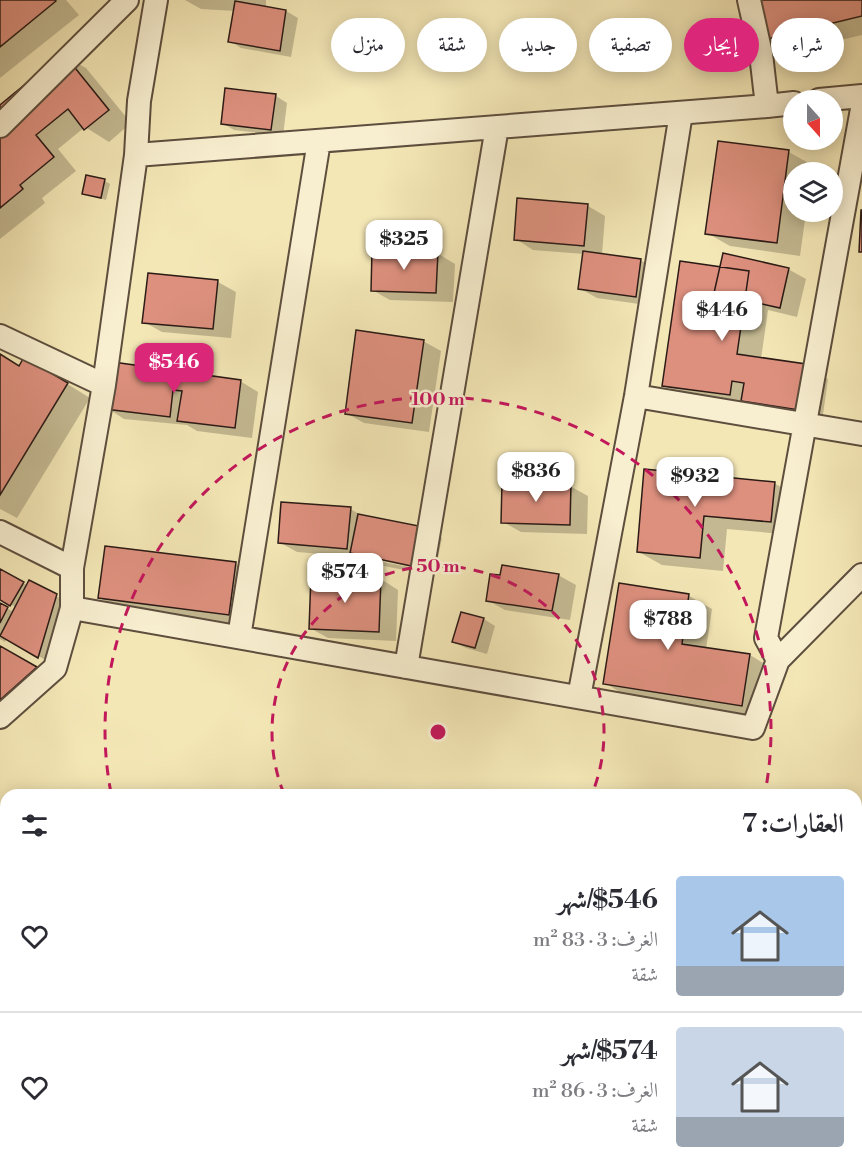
<!DOCTYPE html>
<html lang="ar">
<meta charset="utf-8">
<style>
:root{--surface:#fff;--page:#f2f2f3;--text:#2b2b33;--muted:#7c7c81;--line:#e1e1e2;--accent:#db2777}
body{margin:0;font-family:"Libre Bodoni",Amiri,serif;background:var(--page);color:var(--text);direction:rtl;height:100vh;display:flex;flex-direction:column;font-size:22px;white-space:nowrap}
*{box-sizing:border-box;margin:0}
p{font-size:20px;color:var(--muted)}
.icon{flex:none;width:33px;height:33px;fill:none;stroke:currentColor;stroke-width:2;stroke-linecap:round;stroke-linejoin:round}
.map{position:relative;flex:1;overflow:hidden;direction:ltr}
.details{position:absolute;left:0px;top:789px;width:862px;height:386px;display:flex;flex-direction:column;background:var(--surface);border-radius:18px 18px 0 0;box-shadow:0 3px 15px #0003;direction:rtl}
.details>*{flex:none}
.banner{position:absolute;left:18px;top:18px;width:826px;height:54px;direction:rtl;display:flex;gap:12px}
.needle{width:39px;rotate:159deg}
.fabs{position:absolute;left:783px;top:90px;display:grid;gap:12px}
.fabs a{display:grid;place-items:center;width:60px;height:60px;border-radius:50%;background:var(--surface);box-shadow:0 3px 15px #0003;font-size:30px}
.price{position:absolute;translate:-50% -51px;padding:0 14px;border-radius:12px;background:#fff;color:#222;font-size:20px;line-height:39px;filter:drop-shadow(0 2px 3px #0008)}
.price::after{content:'';position:absolute;left:50%;top:36px;width:18px;height:14px;margin-left:-9px;background:inherit;clip-path:polygon(0 0,100% 0,50% 100%)}
.price.current{background:var(--accent);color:#fff}
ul{padding:0;list-style:none}
li{display:flex;align-items:center;gap:18px;height:150px;padding:0 18px}
li+li{border-top:2px solid var(--line)}
li span{display:grid;place-items:center;flex:none;width:168px;height:120px;border-radius:6px;color:#555}
li>.icon{margin-inline-start:auto}
span .icon{width:72px;height:72px;fill:#fffc;stroke-width:1}
li b{font-size:26px}
h2{display:flex;justify-content:space-between;align-items:center;height:72px;padding:0 18px;font-size:26px}
.chip{padding:0 21px;border-radius:27px;background:var(--surface);box-shadow:0 3px 15px #0003;font-size:21px;line-height:54px}
.chip.current{background:var(--accent);color:#fff}
.map>svg:first-child{display:block}
.shadow{fill:#0003;fill-rule:evenodd}
.building{fill:#dd907e;stroke:#2b1b16;stroke-width:1.5}
.lines{fill:none;stroke-linecap:round;stroke-linejoin:round}
.street-casing{stroke:#5d4e3e;stroke-width:26}
.street{stroke:#f8efd0;stroke-width:22}
.ring{fill:none;stroke:#c2185b;stroke-width:3;stroke-dasharray:10 8}
.centre{fill:#c2185b;stroke:#f8efd0;stroke-width:3}
.ring-label{font-size:18px;text-anchor:middle;font-weight:bold;fill:#c2185b;stroke:#f8efd0;stroke-width:5;stroke-linejoin:round;paint-order:stroke}
</style>
<div class="map">
<svg width="862" height="1174" viewBox="0 0 862 1174">
<rect width="100%" height="100%" fill="#f4e7b6"/>
<filter id="stains"><feTurbulence type="fractalNoise" baseFrequency=".00333" numOctaves="4"/><feColorMatrix values="0 0 0 0 .2 0 0 0 0 .09 0 0 0 0 .02 0 0 0 .5 -.17"/></filter>
<radialGradient id="worn" r=".72"><stop offset=".6" stop-color="#630" stop-opacity="0"/><stop offset="1" stop-color="#630" stop-opacity=".3"/></radialGradient>
<!-- shadow -->
<path class="shadow" d="M0,0H66L79,15L0,78Z
M185,0H266V8L286,11L298,18L291,57L241,48L230,41L235,11L201,9Z
M862,0V35L776,55L753,42Z
M63,55L86,68L131,123L109,142L85,127L58,149L76,171L42,198L45,203L0,239V106Z
M227,90L276,96L287,103L283,136L234,130L222,123Z
M719,142L789,152L812,165L811,172H794V212H806L800,256L730,246L707,233Z
M105,181L110,184L106,200L84,193Z
M588,206L605,216L602,255L640,260L658,270L653,306L597,298L579,288L584,254L533,250L516,239Z
M437,253L455,264L453,302L390,300L372,290Z
M721,268L788,269L806,279L797,317L768,310L761,359L805,366L828,379L822,422L687,398L663,385Z
M149,275L218,282L236,292L231,338L162,332L144,322Z
M423,341L441,351L429,432L364,423L346,413Z
M0,355L20,367L48,372L90,398L17,518L0,509Z
M114,364L240,381L258,392L252,438L197,431L187,425L124,419L107,408Z
M646,471L774,483L798,497L794,535L727,529L723,571L662,565L639,552Z
M570,486L588,496L587,534L521,532L503,522Z
M350,509L363,516L424,528L442,538L434,576L369,563L359,557L297,552L279,542ZM369,556L424,567L423,570L369,559Z
M236,564L259,577L252,627L123,611L100,598Z
M0,570L28,586L30,582L74,606L56,666L7,638L5,642L0,639V605L14,612L17,608L0,598Z
M558,575L576,585L570,620L505,610L487,600Z
M381,579L398,590L396,641L328,638L310,628Z
M620,585L689,596L712,609L706,649L750,655L773,669L765,718L628,697L605,683Z
M484,619L495,626L487,654L466,648L454,642Z
M0,648L53,678L0,717Z"/>
<!-- building -->
<path class="building" d="M0,0H55L56,1L0,47Z
M741,0H862V16L751,43Z
M235,1L286,10L280,51L228,42Z
M63,53L109,110L84,130L68,109L36,135L54,157L20,185L23,189L0,208V105Z
M225,88L276,94L271,130L221,124Z
M718,141L789,150L777,243L705,234Z
M86,175L105,179L101,198L82,194Z
M517,198L588,204L584,246L514,240Z
M861,210H862V252H859Z
M372,250L438,252L436,293L371,291Z
M583,251L641,259L636,297L578,289Z
M723,253L789,268L780,308L714,293Z
M680,261L749,271L737,354L806,364L799,410L741,401L744,383L732,381L730,395L662,386Z
M148,273L218,280L213,329L142,323Z
M356,330L424,340L412,423L345,414Z
M0,354L19,366L24,357L68,383L0,495Z
M113,362L241,380L235,428L177,421L182,391L173,390L170,417L105,409Z
M644,469L775,482L771,522L704,516L700,558L637,552Z
M502,482L571,484L570,525L501,523Z
M281,502L351,507L347,549L278,543Z
M358,514L424,527L416,567L350,553Z
M105,546L236,562L229,615L98,598Z
M502,565L559,574L552,611L486,601L490,574L500,575Z
M0,569L24,582L10,606L0,600Z
M311,575L381,578L379,632L309,629Z
M29,580L57,594L38,658L0,636Z
M619,583L689,594L682,644L750,654L742,706L603,684Z
M0,603L8,607L0,623Z
M461,612L484,618L475,648L452,642Z
M0,646L37,667L0,700Z
M140,1168H151L159,1174H136Z"/>
<g class="lines">
<defs>
<path id="street" d="M749,0L761,54L767,106L794,103
M819,100L862,96
M0,126L127,0
M136,155L767,106
M0,336L104,385L72,568V608L55,668L0,717
M104,385L136,155L139,101L156,0
M636,396L862,434
M0,532L72,568
M72,608L753,728L778,660L862,575
M239,637L319,141
M778,660L766,638L862,109
M406,667L497,127
M579,697L636,396L681,113
M0,930H6
M50,1174L52,1168
M225,1174L228,1168
M412,1174L414,1168"/>
</defs>
<!-- street casing -->
<use href="#street" class="street-casing"/>
<!-- street -->
<use href="#street" class="street"/>
</g>
<!-- distance rings -->
<g class="ring">
<path d="M284 794A166 166 0 1 1 592 794"/>
<path d="M111 793A333 333 0 1 1 765 793"/>
</g>
<circle cx="438" cy="732" r="9" class="centre"/>
<g class="ring-label">
<text x="438" y="405">100 m</text>
<text x="438" y="572">50 m</text>
</g>
<rect width="100%" height="100%" filter="url(#stains)"/>
<rect width="100%" height="100%" fill="url(#worn)"/>
</svg>
<div class="fabs">
<a><svg class="needle" viewBox="-14 -14 28 28"><path d="M0-13l5 13h-10z" fill="#e53935"/><path d="M0 13l5-13h-10z" fill="#7c7c81"/></svg></a>
<a><svg class="icon" aria-label="layers" viewBox="0 0 24 24"><path d="M12 4l9 5-9 5-9-5zM3 14l9 5 9-5"/></svg></a>
</div>
<b class="price" style="left:404px;top:271px">$325</b>
<b class="price" style="left:722px;top:342px">$446</b>
<b class="price current" style="left:174px;top:394px">$546</b>
<b class="price" style="left:536px;top:503px">$836</b>
<b class="price" style="left:695px;top:508px">$932</b>
<b class="price" style="left:345px;top:604px">$574</b>
<b class="price" style="left:668px;top:651px">$788</b>
<div class="banner">
<a class="chip">شراء</a>
<a class="chip current">إيجار</a>
<a class="chip">تصفية</a>
<a class="chip">جديد</a>
<a class="chip">شقة</a>
<a class="chip">منزل</a>
</div>
<section class="details">
<h2>العقارات: 7<svg class="icon" aria-label="filters" viewBox="0 0 24 24"><path d="M4 7h16M4 17h16"/><circle cx="9" cy="7" r="2"/><circle cx="15" cy="17" r="2"/></svg></h2>
<ul>
<li><span style="background:linear-gradient(#a9c7e8 75%,#9aa5b1 0)"><svg class="icon" aria-label="home" viewBox="0 0 24 24"><path d="M3 11l9-7 9 7M6 9v11h12V9"/></svg></span><div><b>$546/شهر</b><p>الغرف: 3 · 83 m²</p><p>شقة</p></div><svg class="icon" aria-label="heart" viewBox="0 0 24 24"><path d="M12 20l-8-8c-3-5 5-10 8-4 3-6 11-1 8 4z"/></svg></li>
<li><span style="background:linear-gradient(#c9d6e8 75%,#9aa5b1 0)"><svg class="icon" aria-label="home" viewBox="0 0 24 24"><path d="M3 11l9-7 9 7M6 9v11h12V9"/></svg></span><div><b>$574/شهر</b><p>الغرف: 3 · 86 m²</p><p>شقة</p></div><svg class="icon" aria-label="heart" viewBox="0 0 24 24"><path d="M12 20l-8-8c-3-5 5-10 8-4 3-6 11-1 8 4z"/></svg></li>
</ul>
</section>
</div>
